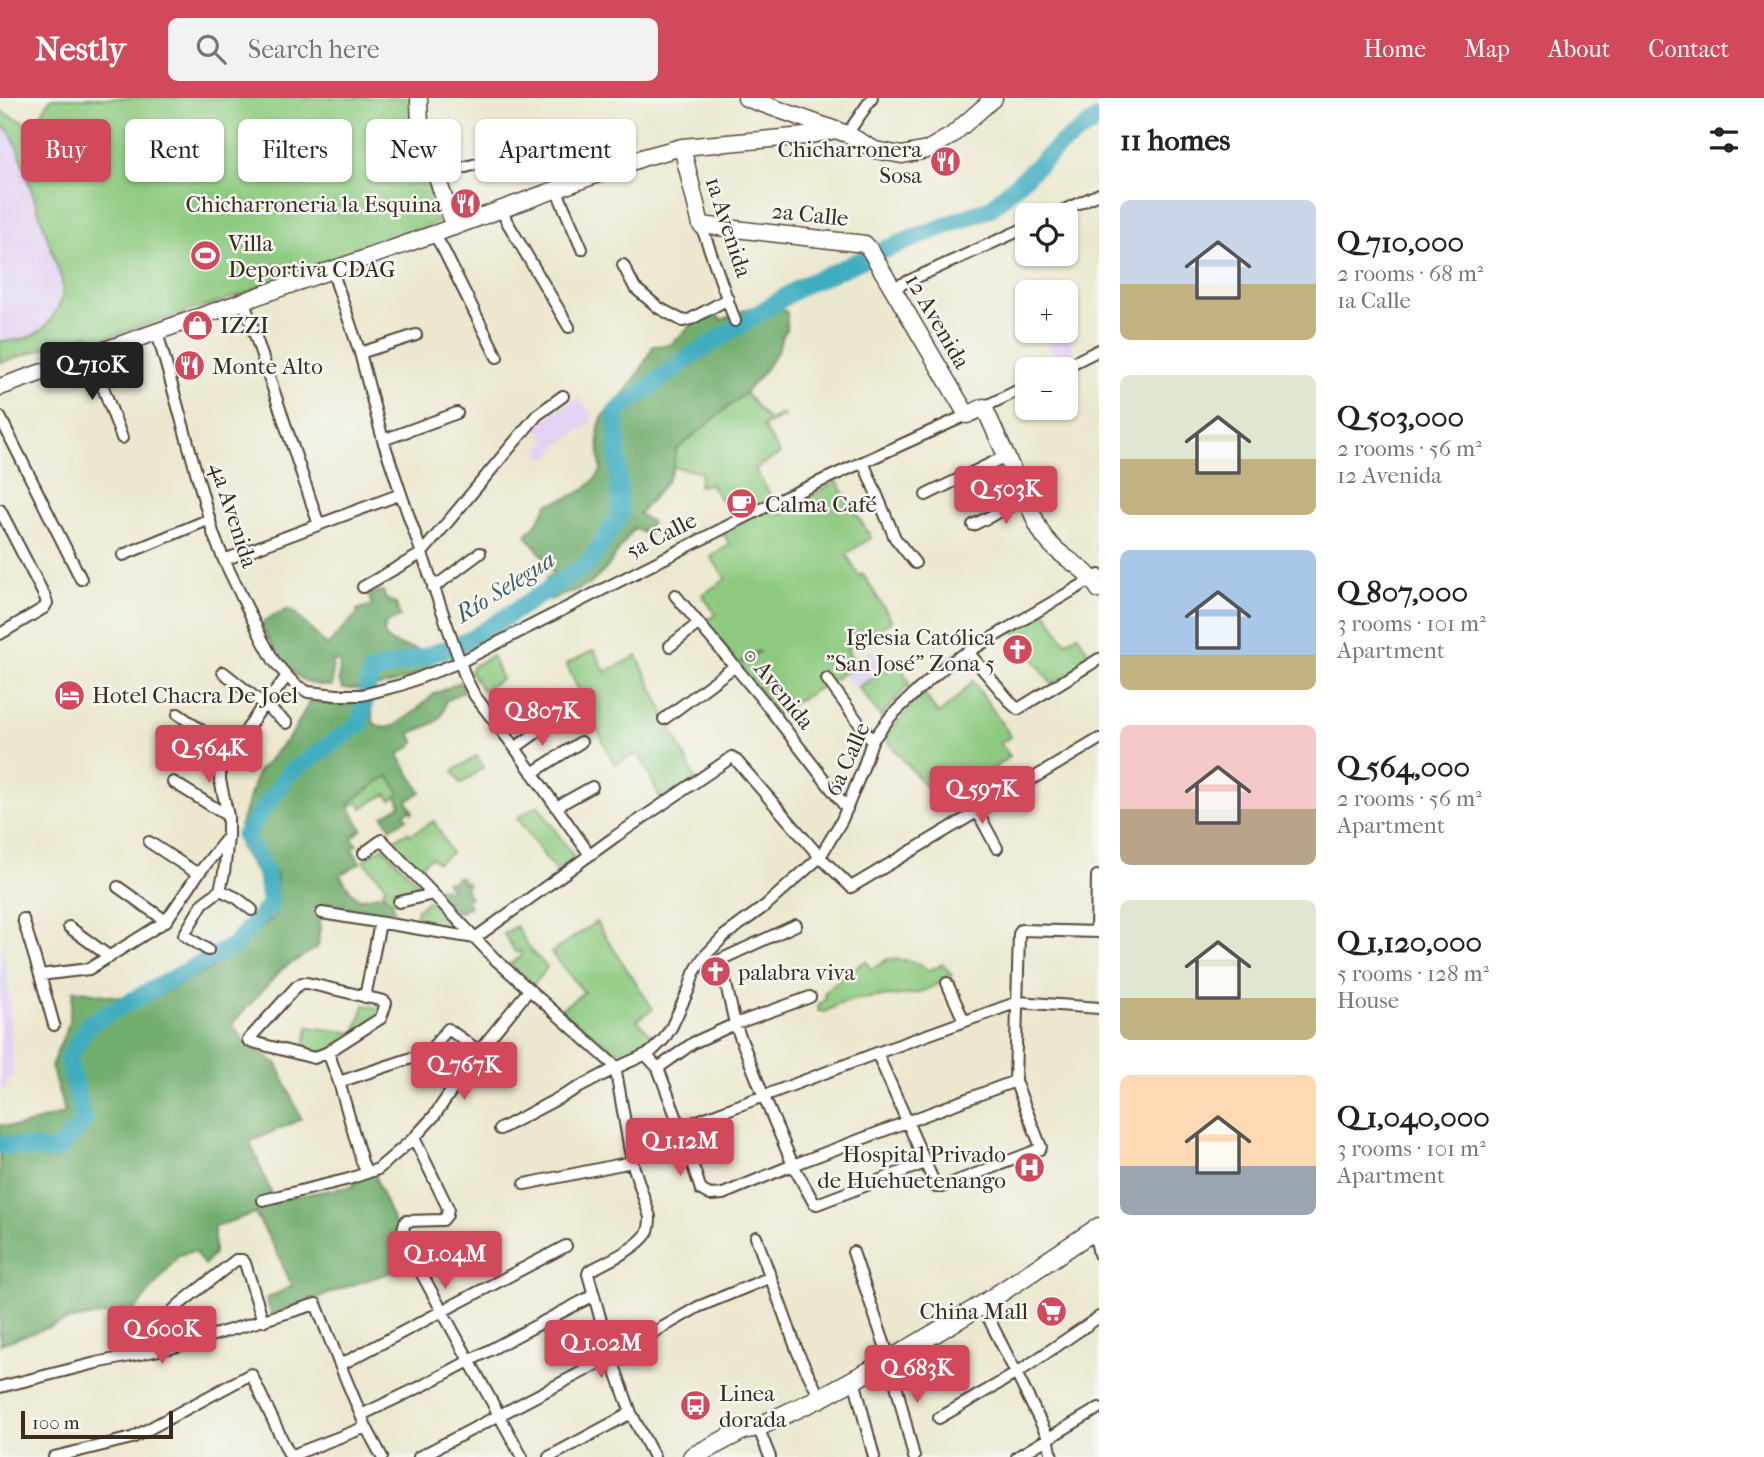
<!DOCTYPE html>
<meta charset="utf-8">
<style>
:root{--surface:#fff;--page:#f2f2f2;--text:#222;--muted:#767676;--accent:#d1495b}
body{margin:0;font-family:"IM FELL French Canon",serif;background:var(--page);color:var(--text);height:100vh;display:flex;flex-direction:column;font-size:26px;white-space:nowrap}
*{box-sizing:border-box;margin:0}
p{font-size:23px;color:var(--muted)}
.icon{flex:none;width:38px;height:38px;fill:none;stroke:currentColor;stroke-width:2;stroke-linecap:round;stroke-linejoin:round}
.map{position:relative;flex:1;overflow:hidden}
.details{display:flex;flex-direction:column;background:var(--surface);width:665px}
.details>*{flex:none}
.banner{position:absolute;left:21px;top:21px;width:665px;height:63px;display:flex;gap:14px}
.buttons{position:absolute;left:1015px;top:105px;display:grid;gap:14px}
.buttons a{display:grid;place-items:center;width:63px;height:63px;border-radius:10px;background:var(--surface);box-shadow:0 2px 5px #0004;font-size:35px}
.scale{position:absolute;left:21px;bottom:18px;width:152px;box-sizing:border-box;padding-left:7px;border:4px solid #3b2a1e;border-top:0;font-size:19px;line-height:24px;white-space:nowrap;color:#3b2a1e;-webkit-text-stroke:5px #f6f6f2;paint-order:stroke}
.price{position:absolute;translate:-50% -60px;padding:0 16px;border-radius:7px;background:var(--accent);color:#fff;font-size:23px;line-height:46px;filter:drop-shadow(0 2px 4px #0008)}
.price::after{content:'';position:absolute;left:50%;top:42px;width:21px;height:16px;margin-left:-10px;background:inherit;clip-path:polygon(0 0,100% 0,50% 100%)}
.price.selected{background:#222;color:#fff}
ul{padding:0;list-style:none}
li{display:flex;align-items:center;gap:21px;height:175px;padding:0 21px}
li span{display:grid;place-items:center;flex:none;width:196px;height:140px;border-radius:10px;color:#555}
li>.icon{margin-inline-start:auto}
span .icon{width:84px;height:84px;fill:#fffc;stroke-width:1}
li b{font-size:30px}
h2{display:flex;justify-content:space-between;align-items:center;height:84px;padding:0 21px;font-size:30px}
.chip{padding:0 24px;border-radius:10px;background:var(--surface);box-shadow:0 2px 5px #0004;font-size:24px;line-height:63px}
.chip.selected{background:var(--accent);color:#fff}
header{display:flex;align-items:center;gap:42px;box-sizing:border-box;height:98px;padding:0 35px;background:var(--accent);color:#fff}
header strong{font-size:33px}
nav{display:flex;gap:38px;margin-inline-start:auto;font-size:24px}
.search{width:490px;height:63px;background:var(--page);display:flex;align-items:center;gap:18px;box-sizing:border-box;padding:0 24px;border-radius:10px;color:var(--muted);font-size:26px}
main{display:flex;flex:1;min-height:0}
.map>svg:first-child{display:block}
.built{fill:#e3d3f2}
.green{fill:#8dca7f;stroke:#647a4e;stroke-width:2}
.forest{fill:#72ae6e;stroke:#566c46;stroke-width:2}
.lines{fill:none;stroke-linecap:round;stroke-linejoin:round}
.river{stroke:#41adbf;stroke-width:18}
.street-casing{stroke:#564639;stroke-width:14}
.secondary-casing{stroke:#564639;stroke-width:19}
.primary-casing{stroke:#564639;stroke-width:21}
.street{stroke:#fff;stroke-width:10}
.secondary{stroke:#fff;stroke-width:16}
.primary{stroke:#fff;stroke-width:18}
.labels{text-anchor:middle;stroke-width:5;stroke-linejoin:round;paint-order:stroke}
.poi-label{font-size:23px;fill:#3b2a1e;stroke:#f6f6f2;text-anchor:start}
.street-label{font-size:23px;fill:#3b2a1e;stroke:#f6f6f2}
.water-label{font-size:24px;font-style:italic;fill:#3d5e5e;stroke:#f6f6f2}
</style>
<header>
<strong>Nestly</strong>
<div class="search"><svg class="icon" aria-label="search" viewBox="0 0 24 24"><circle cx="10" cy="10" r="6"/><path d="M15 15l6 6"/></svg>Search here</div>
<nav><a>Home</a><a>Map</a><a>About</a><a>Contact</a></nav>
</header>
<main>
<div class="map">
<svg width="1099" height="1359" viewBox="0 0 1099 1359">
<rect width="100%" height="100%" fill="#f6f6f2"/>
<filter id="ink" filterUnits="userSpaceOnUse"><feTurbulence type="fractalNoise" baseFrequency=".0143" numOctaves="2"/><feDisplacementMap in="SourceGraphic" scale="14" xChannelSelector="R" yChannelSelector="G"/><feConvolveMatrix kernelMatrix="1 2 1 2 8 2 1 2 1" color-interpolation-filters="sRGB"/></filter>
<filter id="wash" filterUnits="userSpaceOnUse"><feTurbulence type="fractalNoise" baseFrequency=".00686" numOctaves="4" result="noise"/><feDisplacementMap in="SourceGraphic" scale="28" xChannelSelector="R" yChannelSelector="G"/><feGaussianBlur stdDeviation="1.57" result="paint"/><feColorMatrix in="noise" values="0 0 0 0 0 0 0 0 0 0 0 0 0 0 0 0 0 1.4 0 .05"/><feComposite in="paint" operator="in"/></filter>
<g filter="url(#wash)">
<rect width="100%" height="100%" fill="#ece8cf"/>
<!-- built -->
<path class="built" d="M0,24L11,36L17,49L62,183L64,195L61,205L49,227L39,235L15,243H0Z
M1066,229L1074,256L1058,264L1038,233H1066Z
M579,299L594,322L555,350V353L546,360L537,351L547,342L534,327Z
M877,550L889,571L855,591L841,571Z
M0,848L6,866L14,975L0,996Z"/>
<!-- green -->
<path class="green" d="M51,0H417L455,118L237,198L93,244L90,236L0,265V243C26,243 42,238 55,215C62,204 64,196 62,183L17,49L11,36L0,24V13L27,25L29,29L35,27Z
M745,295L768,322L783,316L784,319L763,328L780,356L755,371L781,416L837,383L871,440L846,456L859,478L863,476L892,523L847,551L856,568L776,616L739,568L759,554L758,553L737,566L707,523L716,516L702,497L726,481L711,459L730,446L720,431L734,421L710,386L699,388L701,374L673,369L676,352Z
M1045,512L1065,544L1078,537L1092,561L1052,587L1012,530Z
M594,552L605,574L637,558L697,684L661,702L639,655L614,666L566,566Z
M492,558L502,581L482,592L470,573L473,568Z
M898,565L910,585L881,619L858,589Z
M973,583L1011,639L1000,645L1010,658L989,674L990,678L943,709L885,640L923,594L938,616L953,604Z
M362,602L367,603L368,614L277,776L279,810L244,847L141,902L87,923L131,896L155,888L212,856L235,839L267,805L263,785L240,750L241,735L285,674L358,623Z
M477,658L484,669L461,686L453,673Z
M389,678L400,696L391,702L386,696L362,710L358,704L351,708L350,705L379,683Z
M538,707L574,759L555,773L517,720Z
M434,723L451,755L437,765L432,759L416,771L387,745L408,734L410,737Z
M383,749L427,795L392,804L382,796L386,787L363,763Z
M430,802L462,835L412,826L417,820L416,812Z
M596,824L653,911L637,922L657,943L636,957H621L568,918L561,911L584,894L551,855Z
M516,828L532,854L547,869L542,877L532,888L522,880L510,866L522,858L520,853L516,855L504,836Z
M888,861C906,863 912,860 928,872L938,869L942,866L952,877C939,886 927,893 912,896C886,900 847,897 826,914L818,913L819,906L826,901L824,895L845,876L866,863L872,871Z
M364,907L389,912L388,923L320,962L303,958L308,929L355,935Z"/>
<!-- forest -->
<path class="forest" d="M763,206L787,214V231L782,239L778,252L765,272L745,295L676,352L672,373L667,383L639,416L651,424L648,437L634,430L606,471L589,487L550,502L546,480L553,476L548,465L526,437L536,426L548,406C574,398 585,396 601,373C600,359 597,343 599,329C602,313 619,303 628,290C639,277 646,263 653,248L670,247L691,228L695,216H715L722,222L745,212Z
M378,493H383L386,501L396,506L400,519L386,525C376,548 409,549 424,553L431,564L432,568C406,585 373,592 343,591L339,583L340,564L333,563L332,588C324,588 316,587 310,585C290,579 269,544 261,526L274,517L288,511L295,515L327,548L358,515L357,512L372,507L369,499Z
M460,584L464,593L445,603C445,625 428,628 410,635L415,645L398,657L421,694L407,703L413,713L412,715L410,712L404,716L407,721L391,730L383,718L401,707L397,698L400,695L389,678L379,683L348,706L362,731L352,740L357,747L352,750L360,765L340,777L352,795L359,801L382,796L392,804L395,817L388,822L321,814L318,849L282,871L232,926L246,944L277,966L301,1021L250,1044L274,1102L353,1088L360,1075L375,1074L378,1087L413,1167L343,1190L272,1218L266,1201L292,1188L277,1154L255,1115L214,1129V1156L204,1167L194,1153L179,1157L136,1211L66,1223L0,1246V1027L18,1029L65,1015L51,968L68,928L74,892L118,899L160,897L212,870L275,818L277,776L245,754L240,729L257,675L292,636L310,603L339,607L370,605L374,626L385,630L394,628L413,615L434,596Z
M457,779H461L463,785L467,784L468,785L465,791L470,800L466,803L470,807L468,810H463V813L456,814L440,799L436,790L437,789L438,790L446,791L447,792H451L452,789L448,788L446,783L451,784Z"/>
<g class="lines">
<!-- river -->
<path class="river" d="M881,153L991,110L1060,47L1099,20
M0,1047L57,1053L84,1023L68,961L89,926L233,848L270,807L266,774L244,738L289,675L360,626L371,574L424,559L470,542L589,465L620,417L616,314L688,260L802,188L866,160"/>
</g>
</g>
<g filter="url(#ink)">
<g class="lines">
<defs>
<path id="street" d="M847,36L872,0
M436,77L499,60
M556,91L582,151
M502,111L506,122L569,229
M1053,117L1099,96
M701,127L735,223
M434,136L443,151L497,259
M623,167L635,190L659,210L683,223L691,221L728,201
M332,172L360,255L383,342L401,396L466,581L475,598L515,650L590,757
M893,190L1027,129
M244,204L319,427
M157,234L214,438L224,462L262,541L274,563L287,578L296,587L308,594L337,597H362L401,587L460,564L775,404L967,317
M360,255L416,237
M91,257L122,340
M1061,271L1099,252
M984,309L1027,288
M0,319L81,481
M383,342L457,315
M863,364L895,440L915,465
M926,397L1006,358
M0,412L45,499L47,505L44,510L0,536
M973,427L1025,401
M123,457L210,421
M224,462L401,396
M363,489L421,456L537,317L563,298
M433,490L480,455
M675,497L762,601L847,711
M670,548L699,525
M968,554L1013,607L1018,611L1099,561
M223,574L287,625
M827,581L872,643
M178,616L231,653L252,666
M664,621L735,568
M515,650L551,624
M532,675L581,644
M173,684L228,718
M556,709L592,689
M977,713L997,750
M149,744L198,776
M364,755L382,742L496,862L615,968L632,1064L650,1119C650,1125 650,1130 647,1135C637,1151 606,1164 589,1173L588,1176L611,1259L631,1315L654,1359
M118,789L166,823
M220,792L237,800L252,812
M399,804L433,796
M322,815L475,840L616,738L732,659L736,662L820,759L851,789L1099,641
M23,821L40,877L89,871L166,823L198,776L228,739V718L220,682V671L264,606L275,594L287,578
M796,827L722,861L721,864L735,926L764,999L793,1067L814,1105L817,1106L925,1065
M69,829L110,859
M1096,834L1097,778
M208,852L184,837L203,805L220,792L224,775L228,739
M40,877L54,927
M302,885H307L384,903L386,905L381,920L328,954L314,960L249,943L248,942L296,889Z
M947,885L964,923
M365,899L380,825
M328,954L339,984L362,1064L367,1075
M877,955L936,1089H942L1040,1051L1041,1049L1015,983L1019,836L1021,832L1099,834
M646,957L658,970L680,1029L701,1092L710,1097L723,1096L793,1067L1015,983
M658,970L693,945L735,926L810,899
M339,984L424,956L431,951L448,931L479,953
M500,1031L616,970L651,954L664,941L672,928L689,891L694,875L703,860L724,838L765,808L820,759L842,722L863,670L872,643L891,618L918,592L949,565L1099,477
M414,1040L448,1110L447,1117L443,1122L406,1123C401,1131 404,1138 406,1147L522,1359
M629,1049L877,955L1018,904L1099,910
M525,1086L632,1064
M263,1102L349,1081L378,1071L414,1040L434,1018L479,953L529,892
M1094,1133L1099,1156
M756,1139L798,1255L820,1300
M853,1154L890,1262L914,1359
M982,1207L1048,1339L1052,1359
M124,1259L181,1205L236,1162H242L245,1165L263,1223
M340,1267L566,1148
M854,1281L874,1359
M0,1289L96,1265L174,1249L316,1206L340,1267L366,1329L382,1359
M361,1317L420,1289L594,1197
M939,1320L1017,1275L1099,1219
M758,1329L770,1359
M54,1359L132,1340L251,1276L290,1358L366,1329
M419,1359L611,1259L698,1209L771,1179
M549,1359L631,1315
M1017,1359L1099,1310"/>
<path id="secondary" d="M419,0L420,30L454,129
M746,0L847,36L875,52L902,57L927,52L951,38L994,0
M682,49L701,127L865,146L870,152L967,317L984,309L1038,428C1041,433 1043,438 1047,442C1063,463 1085,466 1099,492
M0,289L434,136L645,59L682,49L805,38L837,32"/>
<path id="primary" d="M692,1359L743,1332L758,1329L820,1300L890,1262L982,1207L1099,1129"/>
</defs>
<!-- street casing -->
<use href="#street" class="street-casing"/>
<!-- secondary casing -->
<use href="#secondary" class="secondary-casing"/>
<!-- primary casing -->
<use href="#primary" class="primary-casing"/>
<!-- street -->
<use href="#street" class="street"/>
<!-- secondary -->
<use href="#secondary" class="secondary"/>
<!-- primary -->
<use href="#primary" class="primary"/>
</g>
</g>
<!-- icons -->
<defs>
<symbol id="restaurant-disc" viewBox="-11 -11 22 22"><circle r="9.5" fill="#d1495b" stroke="#f6f6f2"/><path d="M-5-6h1v4h1v-4h1v4h1v-4h1v5L-1.5 .5V6h-2V.5L-5-1ZM5-6V6H3V1.5H1.5Q1.5-4 5-6Z" fill="#fff"/></symbol>
<symbol id="stadium-disc" viewBox="-11 -11 22 22"><circle r="9.5" fill="#d1495b" stroke="#f6f6f2"/><path d="M0-5a6.5 5 0 1 0 0 10a6.5 5 0 1 0 0-10ZM-3.5-1.8h7v3.6h-7Z" fill="#fff"/></symbol>
<symbol id="shop-disc" viewBox="-11 -11 22 22"><circle r="9.5" fill="#d1495b" stroke="#f6f6f2"/><path d="M-5-2.5h2.3a2.7 3.5 0 0 1 5.4 0H5L5.5 6h-11ZM-1.5-2.5h3a1.5 2.3 0 0 0-3 0Z" fill="#fff"/></symbol>
<symbol id="cafe-disc" viewBox="-11 -11 22 22"><circle r="9.5" fill="#d1495b" stroke="#f6f6f2"/><path d="M-5.5-4.5H6V0H3Q3 3.5 0 3.5H-2.5Q-5.5 3.5-5.5 0ZM3-3.2v2h1.7v-2ZM-6 4.5H4V6H-6Z" fill="#fff"/></symbol>
<symbol id="church-disc" viewBox="-11 -11 22 22"><circle r="9.5" fill="#d1495b" stroke="#f6f6f2"/><path d="M-1.2-6h2.4v3.5h3.3v2.4h-3.3V6h-2.4V-.1h-3.3v-2.4h3.3Z" fill="#fff"/></symbol>
<symbol id="hotel-disc" viewBox="-11 -11 22 22"><circle r="9.5" fill="#d1495b" stroke="#f6f6f2"/><path d="M-6-4.5h1.5V1H6V5H4.5V3h-9V5H-6ZM-4 0a1.8 1.8 0 1 1 3.6 0ZM.5 0V-2.5h3Q6-2.5 6 0Z" fill="#fff"/></symbol>
<symbol id="hospital-disc" viewBox="-11 -11 22 22"><circle r="9.5" fill="#d1495b" stroke="#f6f6f2"/><path d="M-5-5h3v3.5h4V-5h3V5h-3V1.5h-4V5h-3Z" fill="#fff"/></symbol>
<symbol id="supermarket-disc" viewBox="-11 -11 22 22"><circle r="9.5" fill="#d1495b" stroke="#f6f6f2"/><path d="M-6-5.5h2.5l.6 2H6L4.5 2H-2.5L-4.4-4H-6ZM-1.5 3.2a1.3 1.3 0 1 0 .1 0ZM3 3.2a1.3 1.3 0 1 0 .1 0Z" fill="#fff"/></symbol>
<symbol id="bus-disc" viewBox="-11 -11 22 22"><circle r="9.5" fill="#d1495b" stroke="#f6f6f2"/><path d="M-5-6H5V4H4V6H2V4H-2V6H-4V4H-5ZM-3.5-4V0h7V-4ZM-3.5 1.2v1.5H-2V1.2ZM2 1.2v1.5H3.5V1.2Z" fill="#fff"/></symbol>
</defs>
<g fill-rule="evenodd">
<use href="#restaurant-disc" x="928" y="46" width="35" height="35"/>
<use href="#restaurant-disc" x="448" y="88" width="35" height="35"/>
<use href="#stadium-disc" x="188" y="140" width="35" height="35"/>
<use href="#shop-disc" x="180" y="210" width="35" height="35"/>
<use href="#restaurant-disc" x="172" y="250" width="35" height="35"/>
<use href="#cafe-disc" x="724" y="388" width="35" height="35"/>
<use href="#church-disc" x="1000" y="534" width="35" height="35"/>
<use href="#hotel-disc" x="52" y="580" width="35" height="35"/>
<use href="#church-disc" x="698" y="856" width="35" height="35"/>
<use href="#hospital-disc" x="1012" y="1052" width="35" height="35"/>
<use href="#supermarket-disc" x="1034" y="1196" width="35" height="35"/>
<use href="#bus-disc" x="678" y="1290" width="35" height="35"/>
</g>
<g class="labels">
<!-- poi labels -->
<g class="poi-label">
<text x="922" y="59" text-anchor="end">Chicharronera<tspan x="922" dy="26">Sosa</tspan></text>
<text x="442" y="114" text-anchor="end">Chicharroneria la Esquina</text>
<text x="228" y="153">Villa<tspan x="228" dy="26">Deportiva CDAG</tspan></text>
<text x="220" y="235">IZZI</text>
<text x="212" y="276">Monte Alto</text>
<text x="765" y="414">Calma Café</text>
<text x="995" y="547" text-anchor="end">Iglesia Católica<tspan x="995" dy="26">"San José" Zona 5</tspan></text>
<text x="92" y="605">Hotel Chacra De Joel</text>
<text x="738" y="882">palabra viva</text>
<text x="1006" y="1064" text-anchor="end">Hospital Privado<tspan x="1006" dy="26">de Huehuetenango</tspan></text>
<text x="1028" y="1221" text-anchor="end">China Mall</text>
<text x="719" y="1303">Linea<tspan x="719" dy="26">dorada</tspan></text>
</g>
<!-- street labels -->
<g class="street-label">
<text transform="translate(810 116) rotate(6)" y="8">2a Calle</text>
<text transform="translate(729 129) rotate(72)" y="8">1a Avenida</text>
<text transform="translate(938 223) rotate(60)" y="8">12 Avenida</text>
<text transform="translate(234 417) rotate(72)" y="8">4a Avenida</text>
<text transform="translate(661 437) rotate(-27)" y="8">5a Calle</text>
<text transform="translate(779 590) rotate(51)" y="8">0 Avenida</text>
<text transform="translate(847 661) rotate(-66)" y="8">6a Calle</text>
</g>
<!-- water labels -->
<g class="water-label">
<text transform="translate(505 489) rotate(-32)" y="8">Río Selegua</text>
</g>
</g>
</svg>
<div class="buttons">
<a><svg class="icon" aria-label="locate" viewBox="0 0 24 24"><circle cx="12" cy="12" r="6"/><path d="M12 2v4M12 18v4M2 12h4M18 12h4"/></svg></a>
<a>+</a>
<a>−</a>
</div>
<div class="scale">100 m</div>
<b class="price selected" style="left:92px;top:304px">Q 710K</b>
<b class="price" style="left:1006px;top:428px">Q 503K</b>
<b class="price" style="left:542px;top:650px">Q 807K</b>
<b class="price" style="left:209px;top:687px">Q 564K</b>
<b class="price" style="left:982px;top:728px">Q 597K</b>
<b class="price" style="left:464px;top:1004px">Q 767K</b>
<b class="price" style="left:680px;top:1080px">Q 1.12M</b>
<b class="price" style="left:445px;top:1193px">Q 1.04M</b>
<b class="price" style="left:162px;top:1268px">Q 600K</b>
<b class="price" style="left:601px;top:1282px">Q 1.02M</b>
<b class="price" style="left:917px;top:1307px">Q 683K</b>
<div class="banner">
<a class="chip selected">Buy</a>
<a class="chip">Rent</a>
<a class="chip">Filters</a>
<a class="chip">New</a>
<a class="chip">Apartment</a>
</div>
</div>
<section class="details">
<h2>11 homes<svg class="icon" aria-label="filters" viewBox="0 0 24 24"><path d="M4 7h16M4 17h16"/><circle cx="9" cy="7" r="2"/><circle cx="15" cy="17" r="2"/></svg></h2>
<ul>
<li><span style="background:linear-gradient(#c9d6e8 60%,#c2b280 0)"><svg class="icon" aria-label="home" viewBox="0 0 24 24"><path d="M3 11l9-7 9 7M6 9v11h12V9"/></svg></span><div><b>Q 710,000</b><p>2 rooms · 68 m²</p><p>1a Calle</p></div></li>
<li><span style="background:linear-gradient(#dfe7d0 60%,#c2b280 0)"><svg class="icon" aria-label="home" viewBox="0 0 24 24"><path d="M3 11l9-7 9 7M6 9v11h12V9"/></svg></span><div><b>Q 503,000</b><p>2 rooms · 56 m²</p><p>12 Avenida</p></div></li>
<li><span style="background:linear-gradient(#a9c7e8 75%,#c2b280 0)"><svg class="icon" aria-label="home" viewBox="0 0 24 24"><path d="M3 11l9-7 9 7M6 9v11h12V9"/></svg></span><div><b>Q 807,000</b><p>3 rooms · 101 m²</p><p>Apartment</p></div></li>
<li><span style="background:linear-gradient(#f6c9c9 60%,#b9a48a 0)"><svg class="icon" aria-label="home" viewBox="0 0 24 24"><path d="M3 11l9-7 9 7M6 9v11h12V9"/></svg></span><div><b>Q 564,000</b><p>2 rooms · 56 m²</p><p>Apartment</p></div></li>
<li><span style="background:linear-gradient(#dfe7d0 70%,#c2b280 0)"><svg class="icon" aria-label="home" viewBox="0 0 24 24"><path d="M3 11l9-7 9 7M6 9v11h12V9"/></svg></span><div><b>Q 1,120,000</b><p>5 rooms · 128 m²</p><p>House</p></div></li>
<li><span style="background:linear-gradient(#ffd9b3 65%,#9aa5b1 0)"><svg class="icon" aria-label="home" viewBox="0 0 24 24"><path d="M3 11l9-7 9 7M6 9v11h12V9"/></svg></span><div><b>Q 1,040,000</b><p>3 rooms · 101 m²</p><p>Apartment</p></div></li>
</ul>
</section>
</main>
